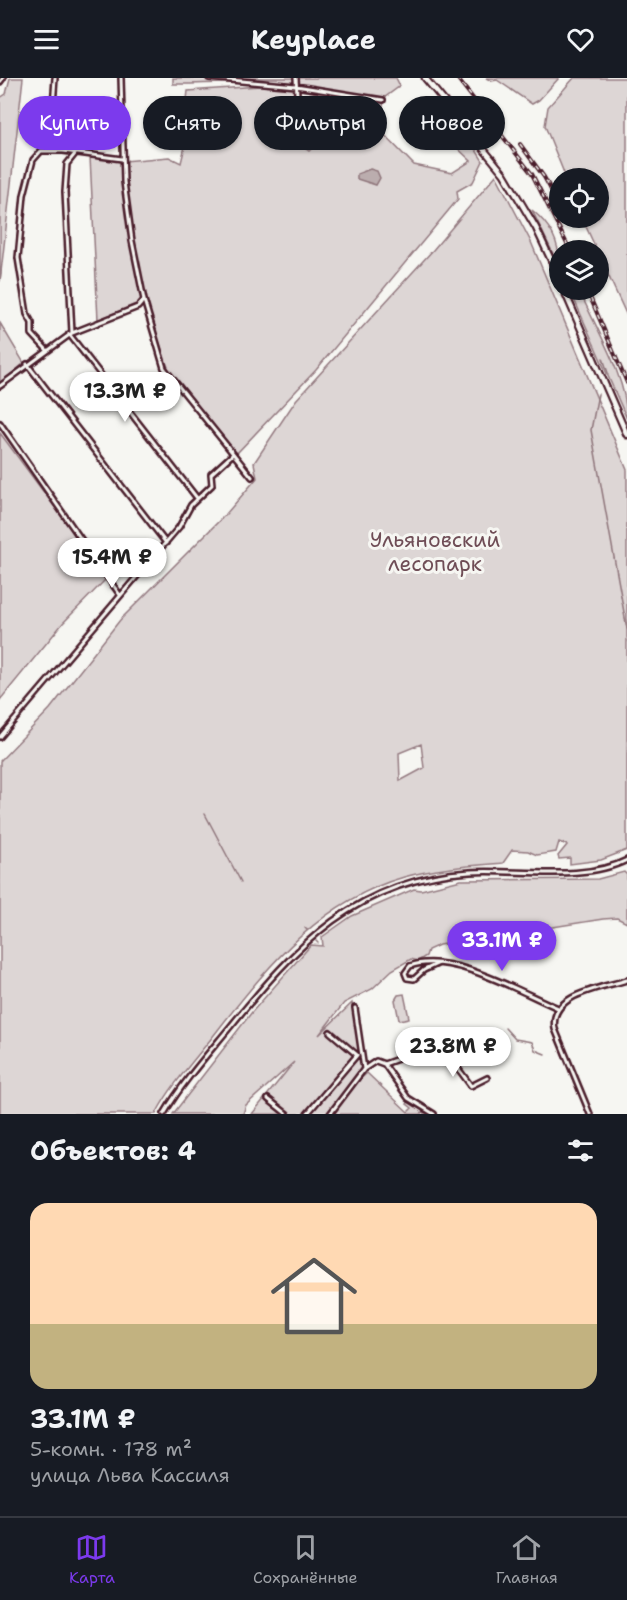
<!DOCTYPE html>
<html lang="ru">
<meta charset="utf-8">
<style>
:root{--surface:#171b24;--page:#20242c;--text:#f1f3f6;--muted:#9ea1a6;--line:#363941;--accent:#7c3aed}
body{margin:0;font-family:"Shantell Sans",sans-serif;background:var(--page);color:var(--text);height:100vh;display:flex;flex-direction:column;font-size:22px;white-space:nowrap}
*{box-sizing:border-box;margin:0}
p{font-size:20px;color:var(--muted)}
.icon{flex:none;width:33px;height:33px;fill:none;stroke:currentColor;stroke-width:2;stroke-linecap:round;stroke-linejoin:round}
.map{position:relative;height:1036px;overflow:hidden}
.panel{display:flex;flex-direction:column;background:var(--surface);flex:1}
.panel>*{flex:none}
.hud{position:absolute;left:18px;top:18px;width:591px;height:54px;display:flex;gap:12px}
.controls{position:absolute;left:549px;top:90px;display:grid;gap:12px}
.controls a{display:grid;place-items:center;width:60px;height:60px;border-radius:50%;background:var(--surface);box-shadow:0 2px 4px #0004;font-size:30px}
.price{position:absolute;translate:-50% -51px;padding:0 14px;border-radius:21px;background:#fff;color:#222;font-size:20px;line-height:39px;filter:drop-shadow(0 2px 3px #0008)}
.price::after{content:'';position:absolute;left:50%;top:36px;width:18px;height:14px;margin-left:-9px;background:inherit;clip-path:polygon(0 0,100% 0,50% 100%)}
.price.current{background:var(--accent);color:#fff}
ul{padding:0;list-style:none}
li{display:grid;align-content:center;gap:12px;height:318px;padding:0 30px}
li+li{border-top:2px solid var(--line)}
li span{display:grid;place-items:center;height:186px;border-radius:18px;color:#555}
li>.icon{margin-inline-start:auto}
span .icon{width:108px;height:108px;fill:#fffc;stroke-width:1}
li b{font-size:26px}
h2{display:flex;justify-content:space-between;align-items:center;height:72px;padding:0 30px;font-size:26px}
.chip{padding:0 21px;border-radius:27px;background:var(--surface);box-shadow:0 2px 4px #0004;font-size:21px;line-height:54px}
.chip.current{background:var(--accent);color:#fff}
header{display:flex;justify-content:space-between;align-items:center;height:78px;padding:0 30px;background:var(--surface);font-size:27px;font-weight:700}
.menu{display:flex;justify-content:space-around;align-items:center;height:84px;border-top:2px solid var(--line);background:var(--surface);font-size:16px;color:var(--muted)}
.menu a{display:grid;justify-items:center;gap:3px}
.menu .current{color:var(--accent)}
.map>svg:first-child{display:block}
.green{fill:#ddd6d5;stroke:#947a80;stroke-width:1.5;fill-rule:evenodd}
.water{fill:#bbadae;stroke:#8e747a;stroke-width:1.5}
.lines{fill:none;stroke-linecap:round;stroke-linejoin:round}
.stream{stroke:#8e747a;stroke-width:1.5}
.minor-casing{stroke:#4a1f2b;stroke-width:8}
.major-casing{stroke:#4a1f2b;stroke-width:9}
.minor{stroke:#f6f6f2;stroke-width:3}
.major{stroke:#f6f6f2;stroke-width:4.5}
.rail-casing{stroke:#4a1f2b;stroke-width:4}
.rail{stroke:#f6f6f2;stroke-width:1.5;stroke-dasharray:4.5;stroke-linecap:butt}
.labels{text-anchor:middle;stroke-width:6;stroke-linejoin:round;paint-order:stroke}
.park-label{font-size:21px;fill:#6f4d56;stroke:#f6f6f2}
</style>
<header><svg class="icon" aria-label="menu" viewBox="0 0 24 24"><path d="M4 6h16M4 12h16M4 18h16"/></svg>Keyplace<svg class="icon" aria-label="heart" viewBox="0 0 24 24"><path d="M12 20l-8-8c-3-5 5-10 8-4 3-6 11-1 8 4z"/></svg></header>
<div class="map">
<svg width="627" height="1036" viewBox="0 0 627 1036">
<rect width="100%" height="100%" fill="#f6f6f2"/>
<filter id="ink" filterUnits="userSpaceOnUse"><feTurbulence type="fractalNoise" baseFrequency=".0167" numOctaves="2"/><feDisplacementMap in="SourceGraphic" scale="12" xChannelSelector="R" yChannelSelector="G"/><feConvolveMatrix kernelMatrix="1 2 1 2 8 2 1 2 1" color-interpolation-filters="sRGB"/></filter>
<g filter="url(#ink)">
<!-- green -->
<path class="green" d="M10,0H23L0,203V20L6,16Z
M173,0H396L400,8L384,20L383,29L368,34V40L414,87L452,95L471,83L450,63L460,57L476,72L483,83L473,104L457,113L458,121L316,292L236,376L171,298L147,228L138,225L98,242L90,79L124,83L169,79L181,85L188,56L185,39L188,13L260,8C229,2 203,7 173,6ZM299,12L328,15L321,38L330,39C326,55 321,62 309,73L288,58L300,31Z
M486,0H559L539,22L532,26L497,2L492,3Z
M574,0H627V238L582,140H598V100H566L545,48L548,29Z
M496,97L531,164L627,392V772L601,782L570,786V780L559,781L558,778L567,767L559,764L556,774L537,777L528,773L512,772L503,785C470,788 437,790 404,799C323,822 271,884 221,948C200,976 172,1005 156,1036H0V683L50,631L120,542L226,436L257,400L254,385L296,322L433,172ZM421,666L424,690L400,703L399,675Z
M532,132C550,147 560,163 559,188Z
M570,212H579C596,251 627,299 627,341Z
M0,245L24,285L0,306Z
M0,355L107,500L63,545L0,622Z
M624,794L627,797V845L617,840L603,841L439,867L428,872L426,878L418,883L411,881L392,892L372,911L344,925L319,957L352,925L363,991L329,1036H252L294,984L246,1027L243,1036H173L252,934L311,867L323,868L322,859L352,838L414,811L421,812L461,802L598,801Z
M404,916L409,940L399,942L395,922L398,917Z
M367,995L408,1034L412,1030L407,1026L409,1023L431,1036H424L423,1033L421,1036H332L356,1005Z"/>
<!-- water -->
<path class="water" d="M370,91L377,93L380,100L376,107L357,101V96Z"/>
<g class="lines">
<!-- stream -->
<path class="stream" d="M0,203L1,193
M603,280L608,295
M598,316L591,352L627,551
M205,736L241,804
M305,850L307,852
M316,863L318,865
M505,950L515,961L532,964L535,972L545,976"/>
<defs>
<path id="minor" d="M55,0L52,42L122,57
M121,0L124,104L132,163L144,222L164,290L252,399
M209,0L296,8L383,22
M296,0L299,50
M0,4L3,0
M72,255L65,114L67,86L75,76
M69,256L197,420
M46,271L32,256V245L27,236L18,180L24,117L33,82L41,73H63L122,81
M27,286L166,465
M0,308L72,255L138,229L144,222
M0,345L120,517
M0,659L179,449L191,427L212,407L211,396L233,376
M437,886L424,892L414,901L407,900L405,895L410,888C451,873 520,914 558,930
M355,930L364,991
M384,986L412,976L428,981L449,978L471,1008L487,1000
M268,1021L287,1036
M164,1036C182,1005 207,977 230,949C297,867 356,801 470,794C517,791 584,804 627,782
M307,1036L357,977L330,954
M330,1036L364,991L376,983L384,986L408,1020L434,1036
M590,1036L555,951C548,916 602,910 627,902"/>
<path id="major" d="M425,0L504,96L536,150L560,201
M564,212L627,357"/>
</defs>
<!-- minor casing -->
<use href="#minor" class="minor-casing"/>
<!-- major casing -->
<use href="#major" class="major-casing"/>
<!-- minor -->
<use href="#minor" class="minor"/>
<!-- major -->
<use href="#major" class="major"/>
<defs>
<path id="rail" d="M457,0L532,96L570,172
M520,66L544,99L556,121
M587,212L627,305"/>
</defs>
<!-- rail casing -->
<use href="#rail" class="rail-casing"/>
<!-- rail -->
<use href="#rail" class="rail"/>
</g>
</g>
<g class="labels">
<!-- park labels -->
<g class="park-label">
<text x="435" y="469">Ульяновский<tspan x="435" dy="24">лесопарк</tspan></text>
</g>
</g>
</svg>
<div class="controls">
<a><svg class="icon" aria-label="locate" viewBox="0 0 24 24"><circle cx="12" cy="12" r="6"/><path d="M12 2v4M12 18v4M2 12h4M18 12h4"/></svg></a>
<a><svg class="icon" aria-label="layers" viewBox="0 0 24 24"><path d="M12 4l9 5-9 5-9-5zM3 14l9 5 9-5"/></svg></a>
</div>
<b class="price" style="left:125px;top:345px">13.3M ₽</b>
<b class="price" style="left:112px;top:511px">15.4M ₽</b>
<b class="price current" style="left:502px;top:894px">33.1M ₽</b>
<b class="price" style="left:453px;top:1000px">23.8M ₽</b>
<div class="hud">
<a class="chip current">Купить</a>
<a class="chip">Снять</a>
<a class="chip">Фильтры</a>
<a class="chip">Новое</a>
</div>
</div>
<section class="panel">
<h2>Объектов: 4<svg class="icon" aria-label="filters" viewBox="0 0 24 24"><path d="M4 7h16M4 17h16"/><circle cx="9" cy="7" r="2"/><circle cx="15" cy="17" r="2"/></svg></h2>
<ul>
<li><span style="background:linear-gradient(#ffd9b3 65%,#c2b280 0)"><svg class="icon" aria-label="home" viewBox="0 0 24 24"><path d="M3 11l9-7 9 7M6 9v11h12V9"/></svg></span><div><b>33.1M ₽</b><p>5-комн. · 178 m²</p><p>улица Льва Кассиля</p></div></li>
</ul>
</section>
<nav class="menu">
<a class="current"><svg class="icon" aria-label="map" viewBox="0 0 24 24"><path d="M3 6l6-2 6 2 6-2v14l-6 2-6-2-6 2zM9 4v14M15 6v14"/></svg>Карта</a>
<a><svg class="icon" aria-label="saved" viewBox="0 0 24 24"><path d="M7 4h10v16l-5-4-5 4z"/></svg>Сохранённые</a>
<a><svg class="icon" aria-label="home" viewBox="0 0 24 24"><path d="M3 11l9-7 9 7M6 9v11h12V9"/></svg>Главная</a>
</nav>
